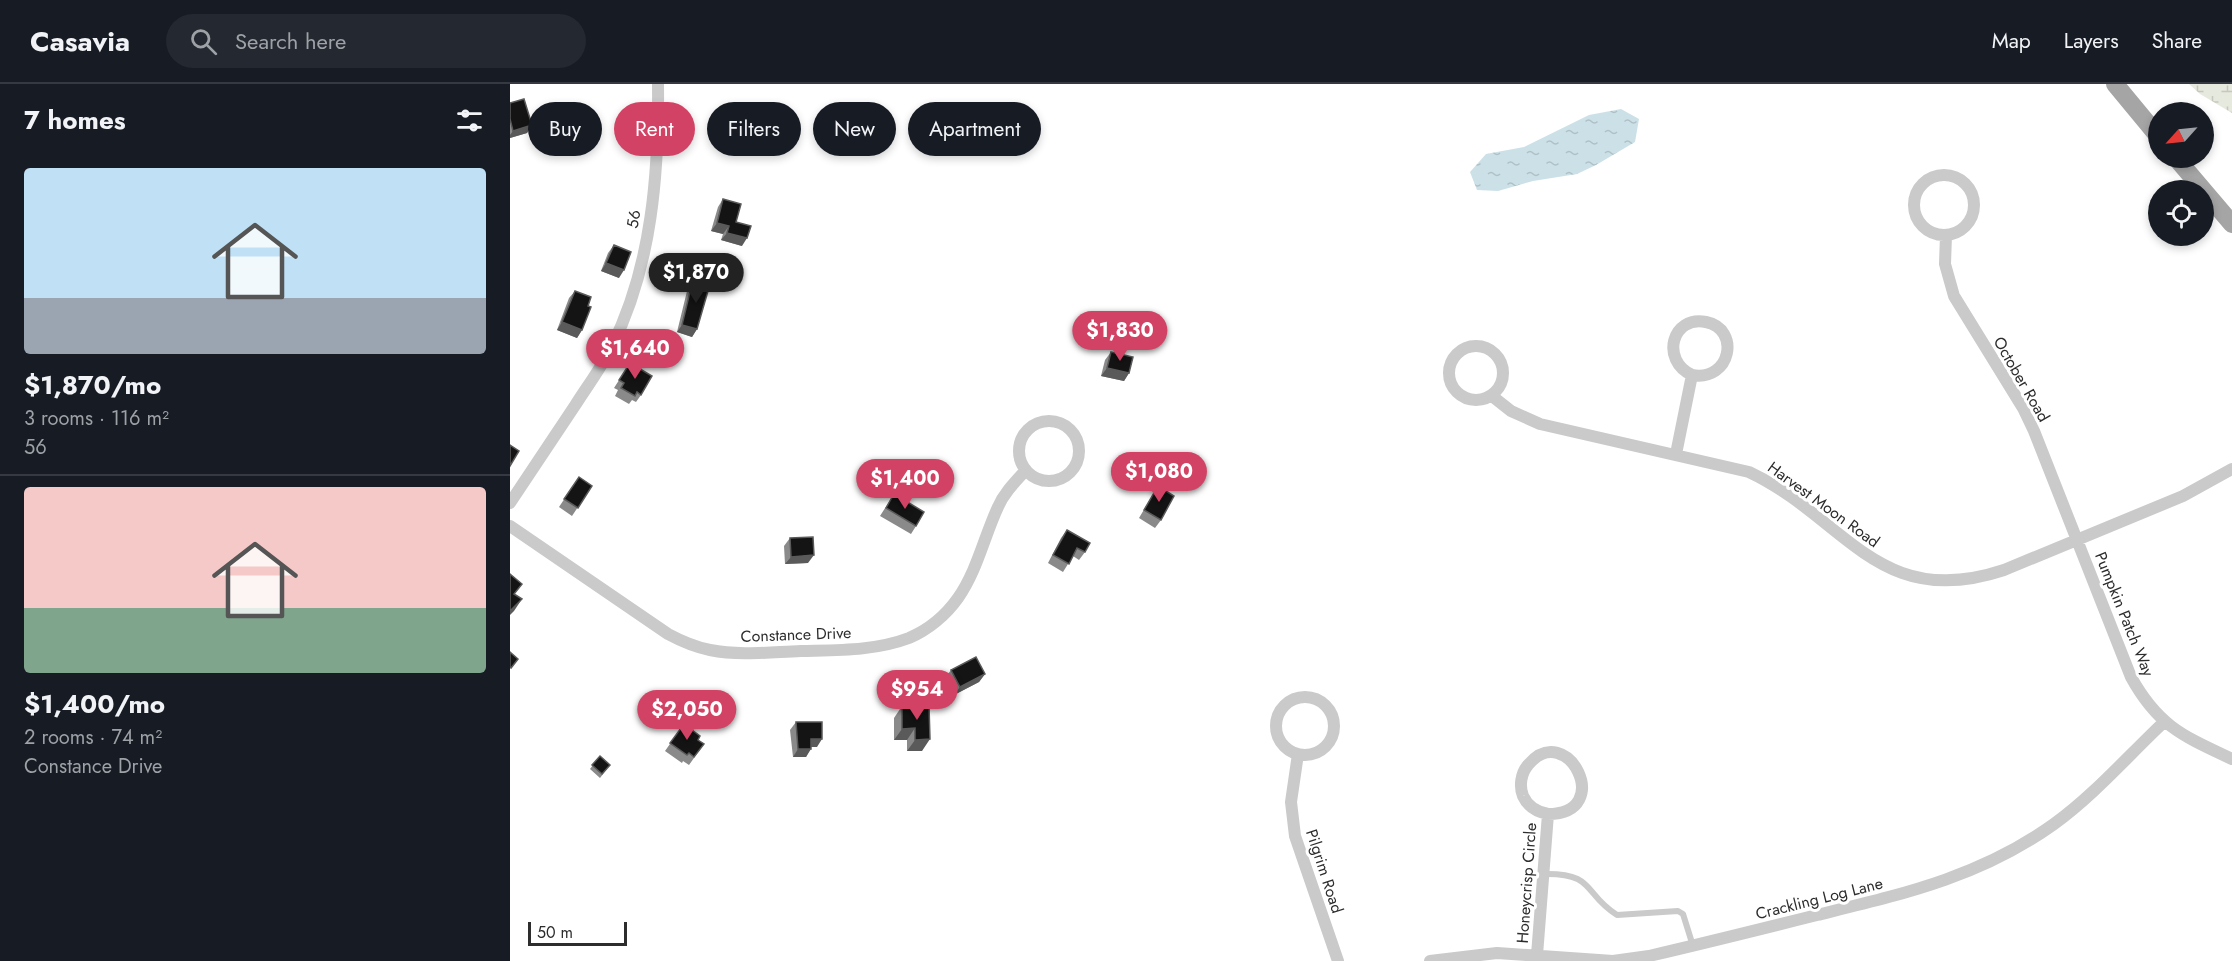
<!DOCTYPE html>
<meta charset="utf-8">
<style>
:root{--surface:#171b24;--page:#242831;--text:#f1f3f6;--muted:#9ea1a6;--line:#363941;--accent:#d24264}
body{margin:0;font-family:Jost,sans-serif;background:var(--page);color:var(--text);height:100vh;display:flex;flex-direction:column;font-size:22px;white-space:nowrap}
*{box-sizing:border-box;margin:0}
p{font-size:20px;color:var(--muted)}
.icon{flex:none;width:33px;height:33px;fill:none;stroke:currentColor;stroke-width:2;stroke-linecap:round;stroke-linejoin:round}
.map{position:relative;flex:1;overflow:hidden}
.details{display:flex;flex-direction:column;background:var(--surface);width:510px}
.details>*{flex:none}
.banner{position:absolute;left:18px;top:18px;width:570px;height:54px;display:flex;gap:12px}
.needle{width:39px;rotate:243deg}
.tools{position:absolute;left:1638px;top:18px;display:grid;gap:12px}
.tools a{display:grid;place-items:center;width:66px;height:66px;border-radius:50%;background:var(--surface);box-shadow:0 3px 9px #0003;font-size:30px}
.scale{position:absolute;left:18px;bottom:15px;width:99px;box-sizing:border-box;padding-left:6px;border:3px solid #2d2d2d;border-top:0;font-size:16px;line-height:21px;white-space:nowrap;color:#2d2d2d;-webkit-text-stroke:4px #fff;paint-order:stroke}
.price{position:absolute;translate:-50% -51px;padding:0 14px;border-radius:21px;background:var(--accent);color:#fff;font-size:20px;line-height:39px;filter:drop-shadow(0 2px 3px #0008)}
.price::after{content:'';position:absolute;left:50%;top:36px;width:18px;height:14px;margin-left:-9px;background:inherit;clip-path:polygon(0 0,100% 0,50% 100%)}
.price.selected{background:#222;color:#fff}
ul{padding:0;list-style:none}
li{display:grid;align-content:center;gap:12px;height:318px;padding:0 24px}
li+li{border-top:2px solid var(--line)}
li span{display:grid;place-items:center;height:186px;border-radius:6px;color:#555}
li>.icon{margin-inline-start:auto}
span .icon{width:108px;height:108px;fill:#fffc;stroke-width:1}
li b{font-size:26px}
h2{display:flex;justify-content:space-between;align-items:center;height:72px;padding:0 24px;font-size:26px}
.chip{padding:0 21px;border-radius:27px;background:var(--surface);box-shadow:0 3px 9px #0003;font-size:21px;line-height:54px}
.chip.selected{background:var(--accent);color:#fff}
header{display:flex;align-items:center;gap:36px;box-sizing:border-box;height:84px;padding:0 30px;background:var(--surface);border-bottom:2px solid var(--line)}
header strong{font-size:28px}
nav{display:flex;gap:33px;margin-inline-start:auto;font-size:21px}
.search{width:420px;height:54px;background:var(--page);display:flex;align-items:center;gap:15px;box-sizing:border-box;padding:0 21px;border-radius:33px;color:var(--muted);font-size:22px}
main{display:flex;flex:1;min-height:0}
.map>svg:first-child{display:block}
.wetland{fill:url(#wetland-marsh)}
.water{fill:url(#water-ripples)}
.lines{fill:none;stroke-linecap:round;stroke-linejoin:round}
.service{stroke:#cacaca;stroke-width:6}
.minor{stroke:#cacaca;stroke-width:12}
.primary{stroke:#a5a5a5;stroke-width:18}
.wall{fill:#8a8a8a}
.shaded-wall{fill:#5a5a5a}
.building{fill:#141414;stroke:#5a5a5a;stroke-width:1.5}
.labels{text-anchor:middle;stroke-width:6;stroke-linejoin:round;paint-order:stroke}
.street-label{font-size:16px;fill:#2d2d2d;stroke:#fff}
</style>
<header>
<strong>Casavia</strong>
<div class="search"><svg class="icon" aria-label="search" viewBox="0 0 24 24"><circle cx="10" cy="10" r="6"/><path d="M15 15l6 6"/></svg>Search here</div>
<nav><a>Map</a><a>Layers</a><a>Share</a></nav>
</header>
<main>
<section class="details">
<h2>7 homes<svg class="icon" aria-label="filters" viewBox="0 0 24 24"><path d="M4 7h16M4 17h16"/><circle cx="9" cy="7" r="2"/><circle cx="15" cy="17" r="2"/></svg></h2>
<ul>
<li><span style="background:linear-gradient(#bfe0f5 70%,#9aa5b1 0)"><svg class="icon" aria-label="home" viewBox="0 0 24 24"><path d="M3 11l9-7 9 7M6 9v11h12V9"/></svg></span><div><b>$1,870/mo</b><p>3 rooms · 116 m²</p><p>56</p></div></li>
<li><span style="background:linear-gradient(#f6c9c9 65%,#7fa58c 0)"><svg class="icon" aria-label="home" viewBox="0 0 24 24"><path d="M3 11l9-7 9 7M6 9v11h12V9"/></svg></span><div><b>$1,400/mo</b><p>2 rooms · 74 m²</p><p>Constance Drive</p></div></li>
</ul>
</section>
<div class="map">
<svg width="1722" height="877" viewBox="0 0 1722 877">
<defs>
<pattern id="wetland-marsh" width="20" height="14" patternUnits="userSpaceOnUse" patternTransform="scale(1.5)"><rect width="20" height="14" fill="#e6e9dd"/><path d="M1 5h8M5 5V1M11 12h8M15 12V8" fill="none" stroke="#c6c8be"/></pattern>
<pattern id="water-ripples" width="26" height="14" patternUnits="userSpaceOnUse" patternTransform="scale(1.5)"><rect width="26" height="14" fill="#cbe1e7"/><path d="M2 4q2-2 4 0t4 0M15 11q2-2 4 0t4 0" fill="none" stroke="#afc1c6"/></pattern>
</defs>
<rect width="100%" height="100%" fill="#fff"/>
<!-- wetland -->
<path class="wetland" d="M1679,0H1722V29L1690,10Z"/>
<!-- water -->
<path class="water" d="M1111,25L1129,35L1125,58L1086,81L1067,90L1023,97L988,107L967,106L960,88L976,70L1014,63L1079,31Z"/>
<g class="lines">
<!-- service -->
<path class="service" d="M1034,790C1086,789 1073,810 1107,831L1168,827L1173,830L1183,862"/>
<!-- minor -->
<path class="minor" d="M1404 121a30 30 0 1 1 60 0a30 30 0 1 1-60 0Z
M1436,151L1435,180L1444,212L1513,324L1524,347L1621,593C1648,642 1673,652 1722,675
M939 289a27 27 0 1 1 54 0a27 27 0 1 1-54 0Z
M982,312L1001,327L1030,340L1239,388C1335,433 1368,528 1494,486L1673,412L1722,385
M509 367a30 30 0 1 1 60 0a30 30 0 1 1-60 0Z
M1166,370L1182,291C1150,276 1162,231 1196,238C1231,245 1221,298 1182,291
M0,419C22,386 44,353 66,320C78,301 92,283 102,262C142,182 149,88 148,0
M0,442L158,550C171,557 185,563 200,566C230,572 261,568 291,567C327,566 365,567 399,554C418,546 436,531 448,514C467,487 474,453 488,423C494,409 505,398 515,387
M766 642a29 29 0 1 1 58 0a29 29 0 1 1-58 0Z
M788,670L781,718L785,752L828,877
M1027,871L1038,730C1027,728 1018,723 1013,712C1009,702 1011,689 1018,681C1057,634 1106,730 1038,730
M920,877L987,869L1103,877L1139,872C1195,859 1251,845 1307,831C1393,810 1470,793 1544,740C1584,711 1618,672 1654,638"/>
<!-- primary -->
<path class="primary" d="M1605,0L1648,52
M1666,74L1722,140"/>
</g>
<!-- wall -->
<path class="wall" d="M0,19L22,41L17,49L0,54Z
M213,115L226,138L232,162L211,156L213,150L201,147L208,123Z
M104,161L109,194L91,187L98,169Z
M183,195L187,245L182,253L167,248L178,203Z
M65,207L78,222L72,246L67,254L47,246L59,214Z
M601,268L619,289L614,297L591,292L595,276Z
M120,279L131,311L126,318L122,316L119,320L105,312L108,306L104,304Z
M69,393L82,402L62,432L49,423Z
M648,402L651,436L645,444L629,434Z
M384,410L406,442L401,450L370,432Z
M557,446L575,468L569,476L563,472L553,488L538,479L551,454Z
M280,454L298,479L275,480L274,462Z
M441,586L475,590L469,598L444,611L435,594Z
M392,622H419L412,667H397V656H384V634Z
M286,638L307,663H301L296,673H283L280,646Z
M174,640L188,656L194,660L179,681L173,677L172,679L155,667Z
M90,672L97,685L90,694L80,685Z"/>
<!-- shaded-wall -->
<path class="shaded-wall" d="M22,41L17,49L0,54V51L3,47Z
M207,139L219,142L213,150L201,147Z
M217,149L237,154L232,162L211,156Z
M96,179L114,186L109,194L91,187Z
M52,238L72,246L67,254L47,246Z
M172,241L187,245L182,253L167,248Z
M597,284L619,289L614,297L591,292Z
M304,471L298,479L275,480L281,473Z
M12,515L4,527L0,531V527Z
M475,590L469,598L444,611L450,603Z
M405,644L397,656H384L392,645Z
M301,655H312L307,663H296Z
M420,655L412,667H397L405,656Z
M288,665H301L296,673H283Z"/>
<!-- building -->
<path class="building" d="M14,15L22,41L3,47L0,35V19Z
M213,115L231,120L226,138L241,142L237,154L217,149L219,142L207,139Z
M104,161L121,168L114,186L96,179Z
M183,195L200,200L187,245L172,241Z
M65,207L81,213L78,222L81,223L72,246L52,238Z
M601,268L623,273L619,289L597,284Z
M120,279L142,292L131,311L127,308L125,312L111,304L114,299L109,296Z
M0,361L9,367L0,382Z
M69,393L82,402L68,424L54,415Z
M648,402L664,412L651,436L634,426Z
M384,410L414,428L406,442L376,424Z
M557,446L580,459L575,468L567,464L559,480L543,471Z
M303,453L304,471L281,473L280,454Z
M0,490L12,500L4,510L12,515L0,527Z
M0,568L8,575L1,584L0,583Z
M466,573L475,590L450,603L441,586Z
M392,622H419L420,655L405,656V644L392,645Z
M286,638H312V655H301V665H288Z
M174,640L190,652L188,656L194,660L184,673L179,669L177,671L160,659Z
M90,672L100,681L92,690L82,681Z"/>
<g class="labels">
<!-- street labels -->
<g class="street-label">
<text transform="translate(123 135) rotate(-81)" y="6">56</text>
<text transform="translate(1512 295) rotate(60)" y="6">October Road</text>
<text transform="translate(1314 420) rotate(36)" y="6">Harvest Moon Road</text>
<text transform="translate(1615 530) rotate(68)" y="6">Pumpkin Patch Way</text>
<text transform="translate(286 550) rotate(-2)" y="6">Constance Drive</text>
<text transform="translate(815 787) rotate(72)" y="6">Pilgrim Road</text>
<text transform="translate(1016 799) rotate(-86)" y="6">Honeycrisp Circle</text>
<text transform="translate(1309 814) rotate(-14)" y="6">Crackling Log Lane</text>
</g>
</g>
</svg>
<div class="tools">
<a><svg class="needle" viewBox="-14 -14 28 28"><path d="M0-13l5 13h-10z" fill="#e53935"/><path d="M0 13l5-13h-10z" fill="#9ea1a6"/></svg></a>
<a><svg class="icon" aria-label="locate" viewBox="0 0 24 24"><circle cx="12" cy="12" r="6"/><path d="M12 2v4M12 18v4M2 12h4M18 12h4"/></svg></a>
</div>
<div class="scale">50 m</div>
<b class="price selected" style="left:186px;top:220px">$1,870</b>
<b class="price" style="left:610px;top:278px">$1,830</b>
<b class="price" style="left:125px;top:296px">$1,640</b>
<b class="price" style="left:649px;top:419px">$1,080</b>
<b class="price" style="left:395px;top:426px">$1,400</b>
<b class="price" style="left:407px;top:637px">$954</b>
<b class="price" style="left:177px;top:657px">$2,050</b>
<div class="banner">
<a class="chip">Buy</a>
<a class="chip selected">Rent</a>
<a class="chip">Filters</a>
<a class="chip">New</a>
<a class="chip">Apartment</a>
</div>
</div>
</main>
